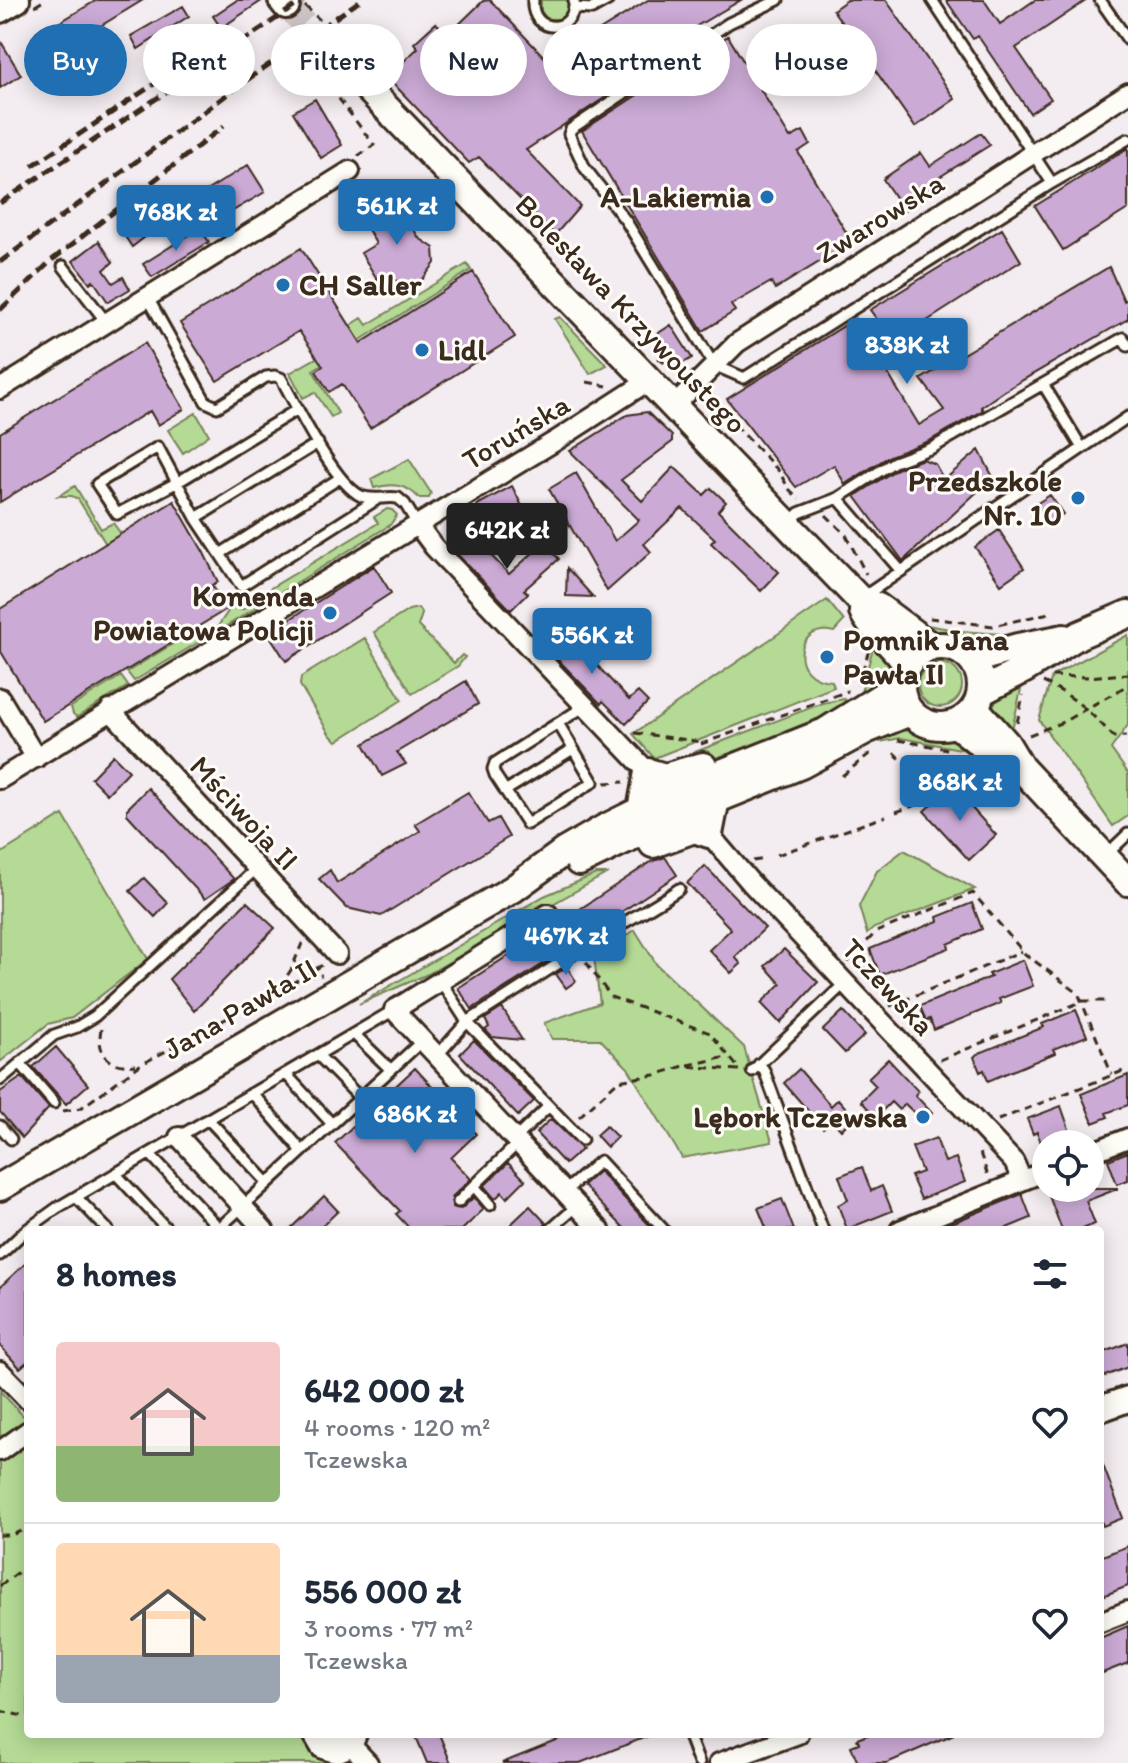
<!DOCTYPE html>
<meta charset="utf-8">
<style>
:root{--surface:#fff;--page:#f2f2f3;--text:#1f2937;--muted:#747a83;--line:#e0e1e3;--accent:#1f6fb2}
body{margin:0;font-family:Itim,sans-serif;background:var(--page);color:var(--text);height:100vh;display:flex;flex-direction:column;font-size:30px;white-space:nowrap}
*{box-sizing:border-box;margin:0}
p{font-size:26px;color:var(--muted)}
.icon{flex:none;width:44px;height:44px;fill:none;stroke:currentColor;stroke-width:2;stroke-linecap:round;stroke-linejoin:round}
.map{position:relative;flex:1;overflow:hidden}
.drawer{position:absolute;left:24px;top:1226px;width:1080px;height:512px;display:flex;flex-direction:column;background:var(--surface);border-radius:8px;box-shadow:0 4px 20px #0003}
.drawer>*{flex:none}
.hud{position:absolute;left:24px;top:24px;width:1080px;height:72px;display:flex;gap:16px}
.tools{position:absolute;left:1032px;top:1130px;display:grid;gap:16px}
.tools a{display:grid;place-items:center;width:72px;height:72px;border-radius:50%;background:var(--surface);box-shadow:0 4px 20px #0003;font-size:40px}
.price{position:absolute;translate:-50% -68px;padding:0 18px;border-radius:8px;background:var(--accent);color:#fff;font-size:26px;line-height:52px;filter:drop-shadow(0 2px 4px #0008)}
.price::after{content:'';position:absolute;left:50%;top:48px;width:24px;height:18px;margin-left:-12px;background:inherit;clip-path:polygon(0 0,100% 0,50% 100%)}
.price.selected{background:#222;color:#fff}
ul{padding:0;list-style:none}
li{display:flex;align-items:center;gap:24px;height:200px;padding:0 32px}
li+li{border-top:2px solid var(--line)}
li span{display:grid;place-items:center;flex:none;width:224px;height:160px;border-radius:8px;color:#555}
li>.icon{margin-inline-start:auto}
span .icon{width:96px;height:96px;fill:#fffc;stroke-width:1}
li b{font-size:34px}
h2{display:flex;justify-content:space-between;align-items:center;height:96px;padding:0 32px;font-size:34px}
.pill{padding:0 28px;border-radius:36px;background:var(--surface);box-shadow:0 4px 20px #0003;font-size:28px;line-height:72px}
.pill.selected{background:var(--accent);color:#fff}
.map>svg:first-child{display:block}
.green{fill:#b4da95;stroke:#78825a;stroke-width:2}
.building{fill:#cbaad5;stroke:#3b2a1e;stroke-width:2}
.lines{fill:none;stroke-linecap:round;stroke-linejoin:round}
.secondary-tunnel{stroke:#cec5c6;stroke-width:26;stroke-dasharray:26 13;stroke-linecap:butt}
.service-casing{stroke:#3b2a1e;stroke-width:15}
.minor-casing{stroke:#3b2a1e;stroke-width:24}
.tertiary-casing{stroke:#3b2a1e;stroke-width:30}
.secondary-casing{stroke:#3b2a1e;stroke-width:32}
.path{stroke:#3b2a1e;stroke-width:3;stroke-dasharray:8 6;stroke-linecap:butt}
.service{stroke:#fdfcf7;stroke-width:9}
.minor{stroke:#fdfcf7;stroke-width:18}
.tertiary{stroke:#fdfcf7;stroke-width:24}
.secondary{stroke:#fdfcf7;stroke-width:26}
.rail{stroke:#3b2a1e;stroke-width:5;stroke-dasharray:12 6;stroke-linecap:butt}
.path-bridge{stroke:#3b2a1e;stroke-width:3;stroke-dasharray:8 6;stroke-linecap:butt}
.poi-dot{fill:#1f6fb2;stroke:#fdfcf7;stroke-width:3}
.labels{text-anchor:middle;stroke-width:6;stroke-linejoin:round;paint-order:stroke}
.poi-label{font-size:30px;font-weight:bold;fill:#3b2a1e;stroke:#fdfcf7;text-anchor:end}
.street-label{font-size:30px;fill:#3b2a1e;stroke:#fdfcf7}
</style>
<div class="map">
<svg width="1128" height="1763" viewBox="0 0 1128 1763">
<rect width="100%" height="100%" fill="#f3ecf0"/>
<filter id="ink" filterUnits="userSpaceOnUse"><feTurbulence type="fractalNoise" baseFrequency=".0125" numOctaves="2"/><feDisplacementMap in="SourceGraphic" scale="16" xChannelSelector="R" yChannelSelector="G"/><feConvolveMatrix kernelMatrix="1 2 1 2 8 2 1 2 1" color-interpolation-filters="sRGB"/></filter>
<g filter="url(#ink)">
<!-- green -->
<path class="green" d="M541,0H567L568,11L562,19H547L541,11Z
M467,264L471,270L313,370L338,413L331,417L315,392L303,398L290,373L316,358L314,353L336,340L334,336L362,318L367,325Z
M560,317L607,365L590,374L555,319Z
M196,413L209,435L183,453L168,430Z
M409,459L431,493L429,498H419C406,484 392,483 374,488L371,479Z
M75,486L101,529L113,523L121,534L106,544L78,499L72,496H58Z
M387,509L392,510L397,515L390,525L212,635L231,607L241,610L257,603L261,594L378,523L374,517Z
M827,600L844,621L834,632C795,622 787,679 832,681L834,687L654,758L633,734Z
M418,608L422,614L418,626L454,663L462,655L465,657L458,666L412,694L374,632L409,610Z
M921,624L961,631L1001,634L1006,638L987,643L922,631Z
M197,629L204,639L134,681L127,672Z
M1128,635V725L1111,749L1128,773V816L1113,826L1039,720L1052,676Z
M876,637L892,660L883,685L860,696Z
M365,638L402,700L337,741L330,735L300,685L301,677Z
M918 685a22 22 0 1 1 44 0a22 22 0 1 1-44 0Z
M121,676L128,686L77,717L73,714L71,707Z
M1022,685L1013,725L1010,730L991,712C995,695 1007,692 1022,685Z
M844,699L847,707C806,723 704,771 664,766L674,760L823,703Z
M901,730L951,736L982,753L901,738L880,742L874,737Z
M63,815L148,959L72,1018L48,1024L0,1062V854Z
M904,850L975,889L874,928L867,934L859,906L877,871Z
M596,874H606L428,974L359,1004L544,896Z
M635,930L657,965L744,1047L772,1142L682,1158L628,1068L600,1039H552L544,1023L600,1003L594,957Z
M0,1391L28,1421V1734H304L328,1763H0Z"/>
<!-- building -->
<path class="building" d="M97,0H143L53,55L40,34Z
M237,0H263L221,28L213,16Z
M490,0L549,62L648,0H741L632,64L639,75L526,150L580,206L555,235L479,157L469,163L387,77L418,48L414,43L436,23L448,35L483,1Z
M847,0H886L955,99L915,127L833,10Z
M946,0H984L1000,24L1035,0H1087L1016,48L1051,99L1030,113L978,36L973,39Z
M183,6L189,16L138,49L131,36Z
M728,36L790,138L803,131L810,144L798,152L852,242L775,289L771,282L731,305L735,311L703,331L582,131Z
M0,40L21,75L0,88Z
M82,64L90,76L73,87L65,74Z
M315,99L342,145L321,158L293,112Z
M981,133L990,145L938,178L943,185L904,211L883,179L921,153L930,166Z
M1128,148V209L1063,250L1035,206Z
M248,165L265,192L214,222L198,196Z
M161,195L176,213L132,247L118,226Z
M396,200L413,223L411,225L419,238L434,248L435,263L422,280L411,283L391,280L382,287L361,253L376,244L363,220Z
M200,228L209,242L152,277L143,264Z
M1002,229L1021,261L894,342L870,310Z
M99,241L113,262L104,270L113,283L123,277L130,289L108,302L93,280L90,283L73,261Z
M301,248L361,343L473,272L515,337L370,428L342,384L329,392L316,371L323,366L299,331L217,381L180,323Z
M1109,267L1124,301L1128,299V319L1004,391L981,407L983,410L929,441L890,456L845,484L834,465L796,487L727,399L855,319L919,425L944,410L921,379Z
M671,325L692,358L678,366L657,334Z
M145,343L184,409L158,425L150,411L0,502V433Z
M647,412L672,436V442L621,480L642,501L674,467L704,495L711,488L726,502L718,511L779,572L761,591L711,543L715,539L682,508L644,544L651,552L607,591L549,489L576,473L615,541L639,520L570,451L627,415Z
M979,450L993,477L903,561L855,496L897,469L923,459L935,464L944,480Z
M512,486L523,508L488,527L477,505Z
M1050,495L1063,514L1048,524L1036,504Z
M174,501L204,553L218,582L212,585L227,609L43,721L0,650V609Z
M999,530L1024,568L1001,584L975,547Z
M473,537L509,574L544,543L559,559L524,590L528,593L511,610L456,553Z
M374,566L391,593L286,661L268,633Z
M567,568L593,597L566,596Z
M561,626L629,700L638,692L648,702L626,724L603,701L601,704L542,643Z
M466,681L478,704L397,752L406,764L382,776L364,744Z
M113,755L129,771L107,794L91,778Z
M952,786L996,835L969,860L924,811Z
M148,788L234,879L205,899L127,814V809Z
M468,792L488,823L498,818L509,837L381,916L347,908L319,879L330,870L337,883L420,831L415,824Z
M665,857L677,875L591,932L577,911L651,862Z
M705,866L765,928L735,957L741,964L731,973L709,950L731,929L687,883Z
M144,878L168,903L155,917L130,891Z
M247,902L275,928L194,1011L169,979Z
M972,903L982,929L948,944L949,948L880,975L870,949L938,921L937,917Z
M545,932L559,954L472,1009L458,988Z
M784,949L818,982L780,1023L761,1003L781,984L765,966Z
M1023,960L1033,986L999,999L1001,1003L934,1030L930,1019L926,1021L920,1006L991,977L989,974Z
M567,967L576,981L566,988L556,974Z
M502,1008L522,1040L492,1037L485,1030L489,1027L485,1019Z
M1076,1010L1087,1036L1053,1049L1055,1053L988,1081L984,1070L980,1072L974,1057L977,1054L1044,1027L1042,1024Z
M843,1011L865,1035L845,1053L823,1030Z
M474,1040L534,1101L518,1116L460,1054Z
M56,1047L88,1085L66,1104L33,1067Z
M888,1059L918,1091L915,1095L932,1113L924,1122L905,1104L899,1110L891,1102L876,1117L861,1101L876,1086L868,1078Z
M415,1068L476,1134L451,1158L471,1179L452,1197V1207L461,1209L474,1197L484,1209L462,1230H411L396,1214L400,1211L335,1143Z
M799,1069L831,1106L838,1099L854,1117L841,1130L832,1120L823,1128L784,1083Z
M1128,1075V1105L1106,1113L1108,1117L1093,1123L1081,1094Z
M22,1077L49,1108L22,1138L0,1112V1092Z
M1061,1106L1070,1132L1041,1143L1037,1132L1033,1134L1027,1119Z
M551,1119L582,1149L565,1164L536,1133Z
M606,1126L617,1137L607,1147L596,1135Z
M936,1138L945,1162L956,1158L965,1182L921,1199L911,1176L922,1172L912,1147Z
M1128,1152V1180L1117,1184L1108,1160Z
M508,1163L525,1180L507,1198L502,1192L495,1199L484,1186Z
M862,1167L871,1191L882,1186L892,1211L847,1229L838,1205L848,1200L839,1176Z
M599,1171L654,1230H626L594,1197L583,1185Z
M1046,1188H1117V1189L1086,1201L1095,1224L1080,1230H1062Z
M1022,1194L1031,1218L1002,1230H935Z
M324,1196L338,1211L318,1230H289Z
M782,1199L794,1230H767L758,1208Z
M530,1206L546,1223L543,1230H505Z
M28,1261V1361L20,1368L0,1346V1287Z
M1128,1343V1367L1100,1378V1354Z
M1101,1460L1123,1518L1103,1526L1100,1518Z
M1128,1546V1586L1100,1597V1557Z
M1128,1626V1663L1100,1674V1638Z
M415,1734H439L451,1763H427Z
M574,1734H651V1735L580,1763H502Z
M870,1734H954L887,1763H858L851,1746L859,1743L857,1739Z"/>
<g class="lines">
<!-- secondary-tunnel -->
<path class="secondary-tunnel" d="M286,5L321,40"/>
<defs>
<path id="service" d="M533,0C530,35 577,35 574,0
M778,0L729,23L571,129L569,134L585,168L626,221L714,365L744,378L1052,183L1128,139
M932,0L1052,183
M1100,0L1128,40
M574,8L592,9L608,0
M63,266L107,323
M148,298L206,402L217,407L266,377L275,376L281,378C297,407 334,483 361,496C373,501 386,496 398,498L405,504L417,524
M1043,384L1082,448
M318,443L196,518L220,554L340,478
M838,498L901,571
M196,518L158,447L97,484L117,514L178,482L298,409
M789,523L799,513L838,498L894,462L932,448L1123,338L1128,346
M220,554L241,586L376,500
M863,597L1128,417
M558,723L593,782L527,824L495,775L493,769L495,763L585,706
M505,791L573,749
M1105,856L1128,834
M575,953C609,929 645,913 679,889
M440,980L467,1022L582,1140
M354,1034L391,1070
M318,1055L360,1098
M436,1057L467,1022L575,953L548,914
M20,1063L54,1103
M759,1064L764,1070L823,1230
M752,1071L845,983
M286,1074L332,1124
M0,1080L54,1035L77,1027L95,1016L257,868
M252,1093L302,1151
M208,1119L268,1183
M0,1126L11,1139
M514,1140L549,1106
M150,1154L219,1228
M116,1174L168,1230
M564,1192L600,1161L663,1229
M76,1197L108,1230
M458,1202L474,1186
M490,1205L474,1186L518,1143
M217,1230L422,1041
M550,1230L577,1206
M0,1255L25,1231L57,1208L394,1010
M688,1734L699,1763"/>
<path id="minor" d="M0,389L350,171
M675,405L737,343L1128,93
M417,524L434,547L648,772
M0,698L36,758
M110,710L337,954
M0,779L557,440L650,380
M709,834L751,883L1014,1162L1022,1180
M548,914L394,1010L600,1230
M179,1137L264,1230
M1090,1153L1128,1138
M900,1230L1046,1171
M0,1371L28,1400
M0,1451L28,1431
M1100,1622L1128,1611
M350,1744L368,1763
M719,1763L798,1734"/>
<path id="tertiary" d="M0,10L17,0
M1100,1409L1128,1399
M316,1734L323,1746L336,1750L350,1744L354,1734"/>
<path id="secondary" d="M282,0L286,5
M321,40L860,600L878,607L932,647
M863,611C869,628 896,646 907,665
M901 686a40 40 0 1 1 80 0a40 40 0 1 1-80 0Z
M972,660L1018,647L1064,638
M981,692L1025,669L1079,635L1128,614
M975,708L1006,743L1021,768L1128,882
M956,724L993,754L1014,764
M641,810L648,772L665,777L703,766
M653,844L694,829L709,834L716,799
M579,862L666,820L801,765L866,730L910,712
M0,1187L513,889L565,851L603,829L696,783L825,732L901,684"/>
</defs>
<!-- service casing -->
<use href="#service" class="service-casing"/>
<!-- minor casing -->
<use href="#minor" class="minor-casing"/>
<!-- tertiary casing -->
<use href="#tertiary" class="tertiary-casing"/>
<!-- secondary casing -->
<use href="#secondary" class="secondary-casing"/>
<!-- path -->
<path class="path" d="M35,6L45,0
M305,6L320,20
M335,87L333,91L374,145L358,156
M658,358L671,368L687,370
M587,382L607,386
M711,392L714,403L778,470L789,489L799,499
M826,515L846,535L866,574
M930,618L993,626L1049,613
M1052,676L1086,677L1128,674
M1043,682C1073,695 1092,714 1114,737L1126,736
M858,685L869,650
M1017,723L1023,695
M635,733L703,742
M1029,735L1063,722L1128,685
M898,740L953,750
M701,744L848,691
M894,753L916,774
M842,776L873,751
M605,783L624,782
M922,785L934,798
M896,812L919,804L944,781
M777,855L886,816
M753,861L765,859
M854,956L896,1003
M586,962L611,997L710,1033L740,1070
M848,962L876,932L973,893L1025,954L1078,993L1112,1075
M306,977L322,975
M279,991L324,964
M890,1006L1022,951
M101,1029C96,1055 110,1068 136,1065
M940,1060L1083,1001H1110
M688,1065L727,1057
M63,1111L81,1108L140,1065L276,992L291,970L303,941
M579,1117L618,1081L655,1075L684,1066L739,1070
M998,1120L1128,1069
M980,1153L988,1176
M0,1535H12L28,1528
M0,1586L28,1565
M0,1711L28,1717"/>
<!-- service -->
<use href="#service" class="service"/>
<!-- minor -->
<use href="#minor" class="minor"/>
<!-- tertiary -->
<use href="#tertiary" class="tertiary"/>
<!-- secondary -->
<use href="#secondary" class="secondary"/>
<!-- rail -->
<path class="rail" d="M32,166L172,72
M0,203L304,0
M0,262L244,82L361,0
M0,310L52,260L224,126"/>
<!-- path-bridge -->
<path class="path-bridge" d="M337,81L362,56"/>
</g>
</g>
<!-- markers -->
<g class="poi-dot">
<circle cx="767" cy="197" r="8"/>
<circle cx="283" cy="285" r="8"/>
<circle cx="422" cy="350" r="8"/>
<circle cx="1078" cy="498" r="8"/>
<circle cx="330" cy="613" r="8"/>
<circle cx="827" cy="657" r="8"/>
<circle cx="923" cy="1117" r="8"/>
</g>
<g class="labels">
<!-- poi labels -->
<g class="poi-label">
<text x="751" y="207">A-Lakiernia</text>
<text x="299" y="295" text-anchor="start">CH Saller</text>
<text x="438" y="360" text-anchor="start">Lidl</text>
<text x="1062" y="491">Przedszkole<tspan x="1062" dy="34">Nr. 10</tspan></text>
<text x="314" y="606">Komenda<tspan x="314" dy="34">Powiatowa Policji</tspan></text>
<text x="843" y="650" text-anchor="start">Pomnik Jana<tspan x="843" dy="34">Pawła II</tspan></text>
<text x="907" y="1127">Lębork Tczewska</text>
</g>
<!-- street labels -->
<g class="street-label">
<text transform="translate(880 218) rotate(-32)" y="10">Zwarowska</text>
<text transform="translate(631 314) rotate(46)" y="10">Bolesława Krzywoustego</text>
<text transform="translate(516 432) rotate(-31)" y="10">Toruńska</text>
<text transform="translate(244 813) rotate(47)" y="10">Mściwoja II</text>
<text transform="translate(888 987) rotate(47)" y="10">Tczewska</text>
<text transform="translate(240 1009) rotate(-30)" y="10">Jana Pawła II</text>
</g>
</g>
</svg>
<div class="tools">
<a><svg class="icon" aria-label="locate" viewBox="0 0 24 24"><circle cx="12" cy="12" r="6"/><path d="M12 2v4M12 18v4M2 12h4M18 12h4"/></svg></a>
</div>
<b class="price" style="left:397px;top:247px">561K zł</b>
<b class="price" style="left:176px;top:253px">768K zł</b>
<b class="price" style="left:907px;top:386px">838K zł</b>
<b class="price selected" style="left:507px;top:571px">642K zł</b>
<b class="price" style="left:592px;top:676px">556K zł</b>
<b class="price" style="left:960px;top:823px">868K zł</b>
<b class="price" style="left:566px;top:977px">467K zł</b>
<b class="price" style="left:415px;top:1155px">686K zł</b>
<div class="hud">
<a class="pill selected">Buy</a>
<a class="pill">Rent</a>
<a class="pill">Filters</a>
<a class="pill">New</a>
<a class="pill">Apartment</a>
<a class="pill">House</a>
</div>
<section class="drawer">
<h2>8 homes<svg class="icon" aria-label="filters" viewBox="0 0 24 24"><path d="M4 7h16M4 17h16"/><circle cx="9" cy="7" r="2"/><circle cx="15" cy="17" r="2"/></svg></h2>
<ul>
<li><span style="background:linear-gradient(#f6c9c9 65%,#8fb573 0)"><svg class="icon" aria-label="home" viewBox="0 0 24 24"><path d="M3 11l9-7 9 7M6 9v11h12V9"/></svg></span><div><b>642 000 zł</b><p>4 rooms · 120 m²</p><p>Tczewska</p></div><svg class="icon" aria-label="heart" viewBox="0 0 24 24"><path d="M12 20l-8-8c-3-5 5-10 8-4 3-6 11-1 8 4z"/></svg></li>
<li><span style="background:linear-gradient(#ffd9b3 70%,#9aa5b1 0)"><svg class="icon" aria-label="home" viewBox="0 0 24 24"><path d="M3 11l9-7 9 7M6 9v11h12V9"/></svg></span><div><b>556 000 zł</b><p>3 rooms · 77 m²</p><p>Tczewska</p></div><svg class="icon" aria-label="heart" viewBox="0 0 24 24"><path d="M12 20l-8-8c-3-5 5-10 8-4 3-6 11-1 8 4z"/></svg></li>
</ul>
</section>
</div>
